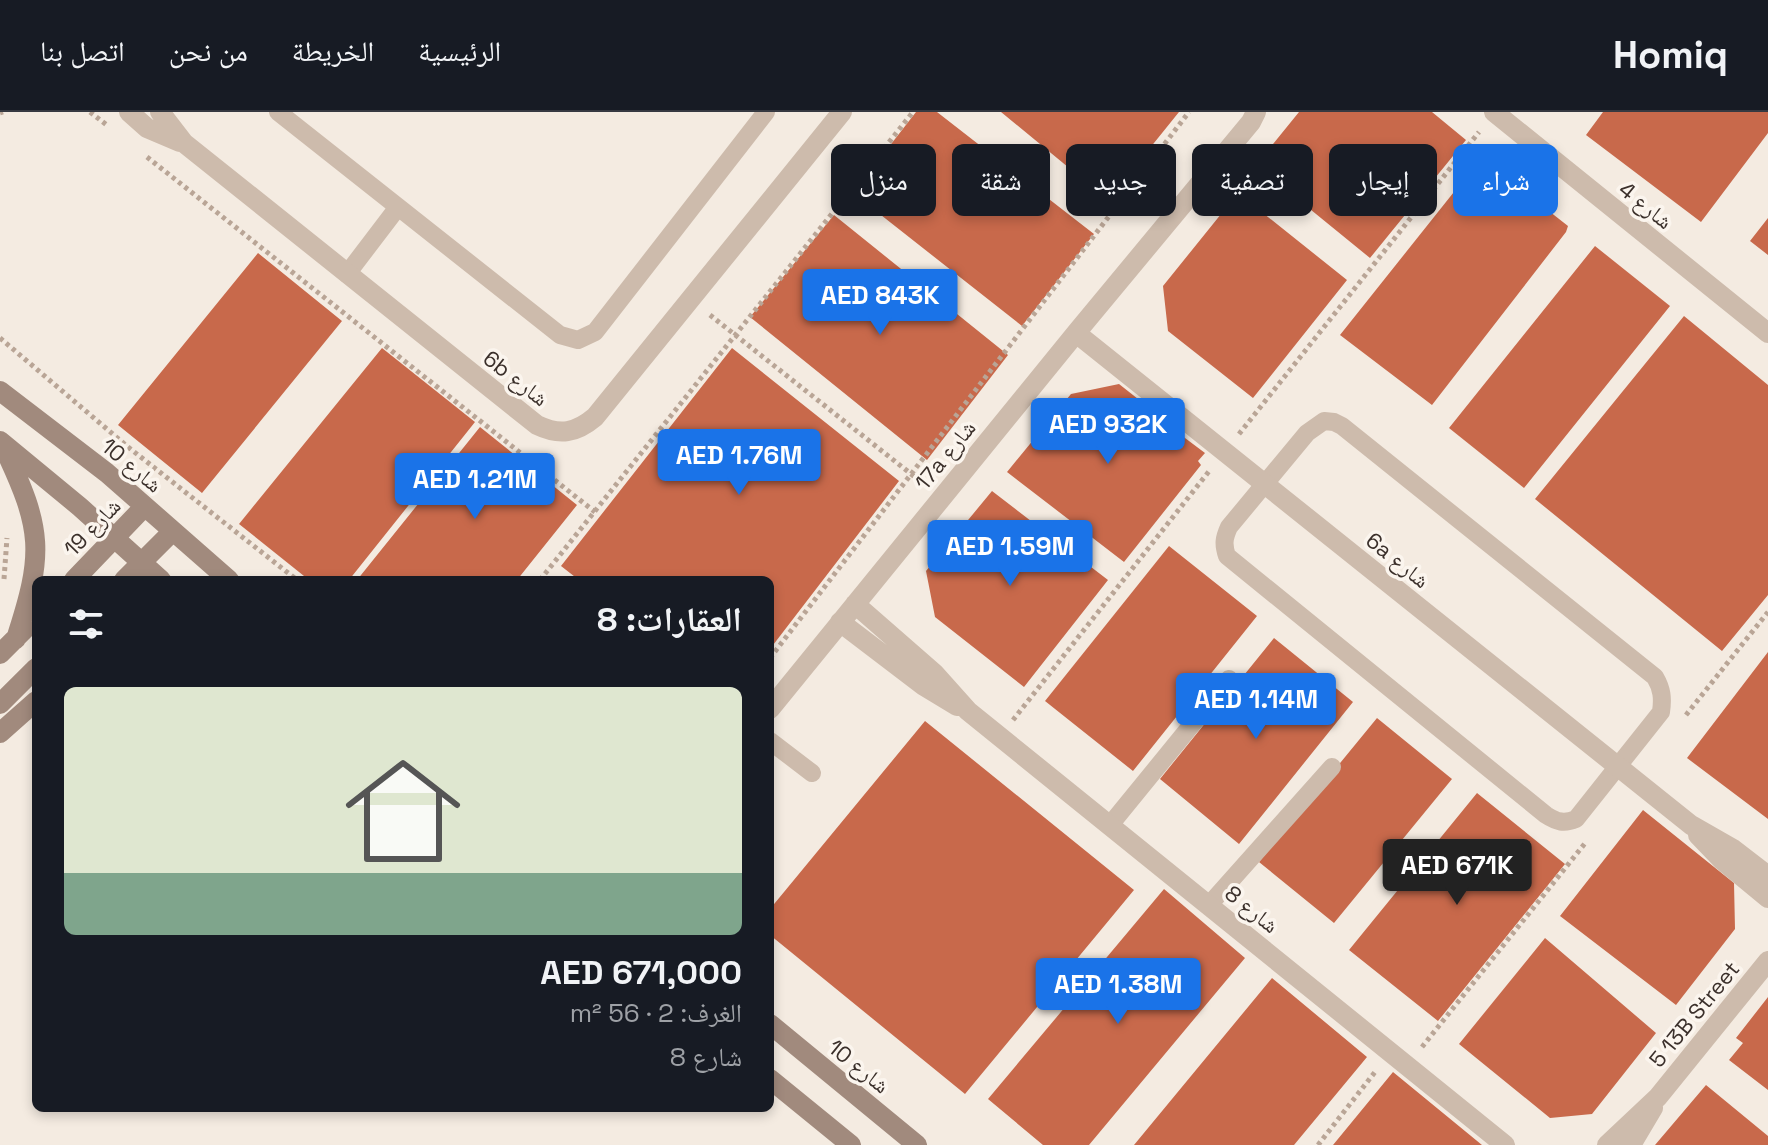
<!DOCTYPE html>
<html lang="ar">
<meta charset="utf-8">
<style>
:root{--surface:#171b24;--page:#242831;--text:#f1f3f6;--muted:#9ea1a6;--line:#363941;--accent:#1a73e8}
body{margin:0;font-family:"Space Grotesk","Noto Naskh Arabic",sans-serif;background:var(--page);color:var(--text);direction:rtl;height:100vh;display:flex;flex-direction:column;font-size:30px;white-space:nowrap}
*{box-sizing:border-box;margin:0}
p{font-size:26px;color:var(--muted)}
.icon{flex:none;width:44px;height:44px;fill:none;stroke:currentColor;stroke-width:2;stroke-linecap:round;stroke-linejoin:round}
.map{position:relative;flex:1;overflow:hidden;direction:ltr}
.side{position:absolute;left:32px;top:464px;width:742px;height:536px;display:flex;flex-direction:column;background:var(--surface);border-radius:12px;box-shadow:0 4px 12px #0003;direction:rtl}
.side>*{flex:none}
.guide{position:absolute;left:798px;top:32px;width:760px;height:72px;direction:rtl;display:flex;gap:16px}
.price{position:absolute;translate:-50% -68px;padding:0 18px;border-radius:8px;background:var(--accent);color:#fff;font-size:26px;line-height:52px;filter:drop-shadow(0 2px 4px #0008)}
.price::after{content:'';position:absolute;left:50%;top:48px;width:24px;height:18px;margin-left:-12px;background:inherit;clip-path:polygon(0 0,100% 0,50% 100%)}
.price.on{background:#222;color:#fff}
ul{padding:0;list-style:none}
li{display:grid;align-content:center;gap:16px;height:424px;padding:0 32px}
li+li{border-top:2px solid var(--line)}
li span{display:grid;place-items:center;height:248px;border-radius:12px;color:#555}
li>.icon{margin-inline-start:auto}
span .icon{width:144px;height:144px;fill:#fffc;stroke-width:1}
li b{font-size:34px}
h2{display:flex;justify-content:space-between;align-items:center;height:96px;padding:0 32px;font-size:34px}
.pill{padding:0 28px;border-radius:12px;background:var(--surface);box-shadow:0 4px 12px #0003;font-size:28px;line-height:72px}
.pill.on{background:var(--accent);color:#fff}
header{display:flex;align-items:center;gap:48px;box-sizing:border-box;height:112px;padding:0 40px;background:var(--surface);border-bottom:2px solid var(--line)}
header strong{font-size:38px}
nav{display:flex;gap:44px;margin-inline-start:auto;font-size:28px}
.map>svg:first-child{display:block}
.building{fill:#c8694b}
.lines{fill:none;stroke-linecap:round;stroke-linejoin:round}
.path{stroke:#b9a596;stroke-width:5;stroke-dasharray:4 4;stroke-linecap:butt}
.service{stroke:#cdbbac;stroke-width:18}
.minor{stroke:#cdbbac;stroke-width:20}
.secondary{stroke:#a18a7d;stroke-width:20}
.labels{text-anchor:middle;stroke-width:7;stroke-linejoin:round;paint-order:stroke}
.street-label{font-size:22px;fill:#3b302b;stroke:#fbf5ee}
</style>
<header>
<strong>Homiq</strong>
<nav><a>الرئيسية</a><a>الخريطة</a><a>من نحن</a><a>اتصل بنا</a></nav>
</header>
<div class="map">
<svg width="1768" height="1033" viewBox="0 0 1768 1033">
<rect width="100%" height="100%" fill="#f4ebe1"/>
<!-- building -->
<path class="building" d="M916,0H937L1094,122L1022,214L853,81Z
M1001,0H1179L1108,88Z
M1299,0H1432L1466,28L1370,146L1256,53Z
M1603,0H1768V21L1701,110L1586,23Z
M1481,46L1568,114L1566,120L1432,293L1340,223Z
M1238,81L1347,168L1253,286L1168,219L1163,174Z
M834,103L1008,243L927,348L750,205Z
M1768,106V143L1750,129Z
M1595,134L1670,194L1524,376L1449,316Z
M258,141L342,209L202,381L118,313Z
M1684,204L1768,273V483L1722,539L1535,387Z
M382,236L475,310L349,468H309L239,412Z
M732,236L899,369L770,537V468H579L561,454Z
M1119,272L1152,298L1145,305L1155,314L1161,308L1205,341L1198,349L1201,353L1124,450L1007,360L1071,282Z
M480,315L577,393L517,468H357Z
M992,379L1108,468L1024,575L935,505L926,459Z
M1169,434L1257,504L1133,659L1045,589Z
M1274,526L1353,590L1239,732L1160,667Z
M1768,540V707L1687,646Z
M1377,606L1452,667L1334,811L1259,750Z
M925,609L1134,778L965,982L770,823V797Z
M1477,681L1565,752L1438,909L1349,838Z
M1643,698L1734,771L1735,817L1676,893L1560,804Z
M1164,777L1245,846L1089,1033H1043L988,987Z
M1545,826L1656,921L1592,1002L1550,1006L1459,932Z
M1272,866L1367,945L1294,1033H1134Z
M1768,885V978L1729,948L1743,931L1736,926Z
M1393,960L1482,1033H1333Z
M1706,973L1768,1024V1033H1655Z"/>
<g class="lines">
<!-- path -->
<path class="path" d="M90,0L108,14
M0,1L3,0
M147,45L595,400
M710,203L925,373
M0,226L128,335L297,468
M1239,322L1479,20
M4,467L7,426
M540,468L913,0
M770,546L1189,0
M1686,603L1768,500
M1013,608L1210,358
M1422,935L1586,730
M1318,1033L1375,960"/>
<!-- service -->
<path class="service" d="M278,0L560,223L578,228L595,220L766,0
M347,162L398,95
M1324,309L1334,310L1342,314L1655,565C1662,577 1663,586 1661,600L1576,707C1564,712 1557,710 1546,703L1227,444C1223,432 1224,426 1229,415L1307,321Z
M770,629L812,661
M1110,713L1229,567
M1209,793L1332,655"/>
<!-- minor -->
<path class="minor" d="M129,0L147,16L180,30
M160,0L184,31L537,313C560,324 576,321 595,305L842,0
M1494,0L1768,221
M1076,221L1691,713L1733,737L1768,764
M855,492L934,561L968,599L1505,1033
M840,510L924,574L957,594
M770,597L1076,221L1251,10L1256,0
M1698,723L1722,748L1768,786
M1607,1033L1658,985L1768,849
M1631,1033L1653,996"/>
<!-- secondary -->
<path class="secondary" d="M0,279L107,361L229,468
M0,329L80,395L161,468
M4,336C43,418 44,441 16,527
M74,468L144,395
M124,468L172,420
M0,542L25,517
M0,592L36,556
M0,621L36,589
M770,912L917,1033
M770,967L851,1033"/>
</g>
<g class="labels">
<!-- street labels -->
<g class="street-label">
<text transform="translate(1646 93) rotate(39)" y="8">شارع 4</text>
<text transform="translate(516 266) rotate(38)" y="8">6b شارع</text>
<text transform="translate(945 343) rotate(-51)" y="8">17a شارع</text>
<text transform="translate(132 353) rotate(40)" y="8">شارع 10</text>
<text transform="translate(92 415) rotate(-46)" y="8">شارع 19</text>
<text transform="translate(1398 448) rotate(39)" y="8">6a شارع</text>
<text transform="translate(1252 797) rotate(39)" y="8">شارع 8</text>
<text transform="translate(1694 902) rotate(-51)" y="8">5 13B Street</text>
<text transform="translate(859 954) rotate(39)" y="8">شارع 10</text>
</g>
</g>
</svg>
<b class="price" style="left:880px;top:225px">AED 843K</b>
<b class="price" style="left:1108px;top:354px">AED 932K</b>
<b class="price" style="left:739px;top:385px">AED 1.76M</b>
<b class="price" style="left:475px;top:409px">AED 1.21M</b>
<b class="price" style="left:1010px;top:476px">AED 1.59M</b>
<b class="price" style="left:1256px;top:629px">AED 1.14M</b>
<b class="price on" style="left:1457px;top:795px">AED 671K</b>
<b class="price" style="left:1118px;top:914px">AED 1.38M</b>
<div class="guide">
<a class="pill on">شراء</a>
<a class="pill">إيجار</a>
<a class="pill">تصفية</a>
<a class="pill">جديد</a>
<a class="pill">شقة</a>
<a class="pill">منزل</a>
</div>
<section class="side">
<h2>العقارات: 8<svg class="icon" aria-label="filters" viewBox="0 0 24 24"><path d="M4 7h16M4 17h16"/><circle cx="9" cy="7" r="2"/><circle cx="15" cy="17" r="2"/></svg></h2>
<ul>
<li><span style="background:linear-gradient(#dfe7d0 75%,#7fa58c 0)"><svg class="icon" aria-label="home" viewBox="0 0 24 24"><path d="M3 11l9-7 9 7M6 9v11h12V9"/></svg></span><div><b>AED 671,000</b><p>الغرف: 2 · 56 m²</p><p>شارع 8</p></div></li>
</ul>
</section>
</div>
